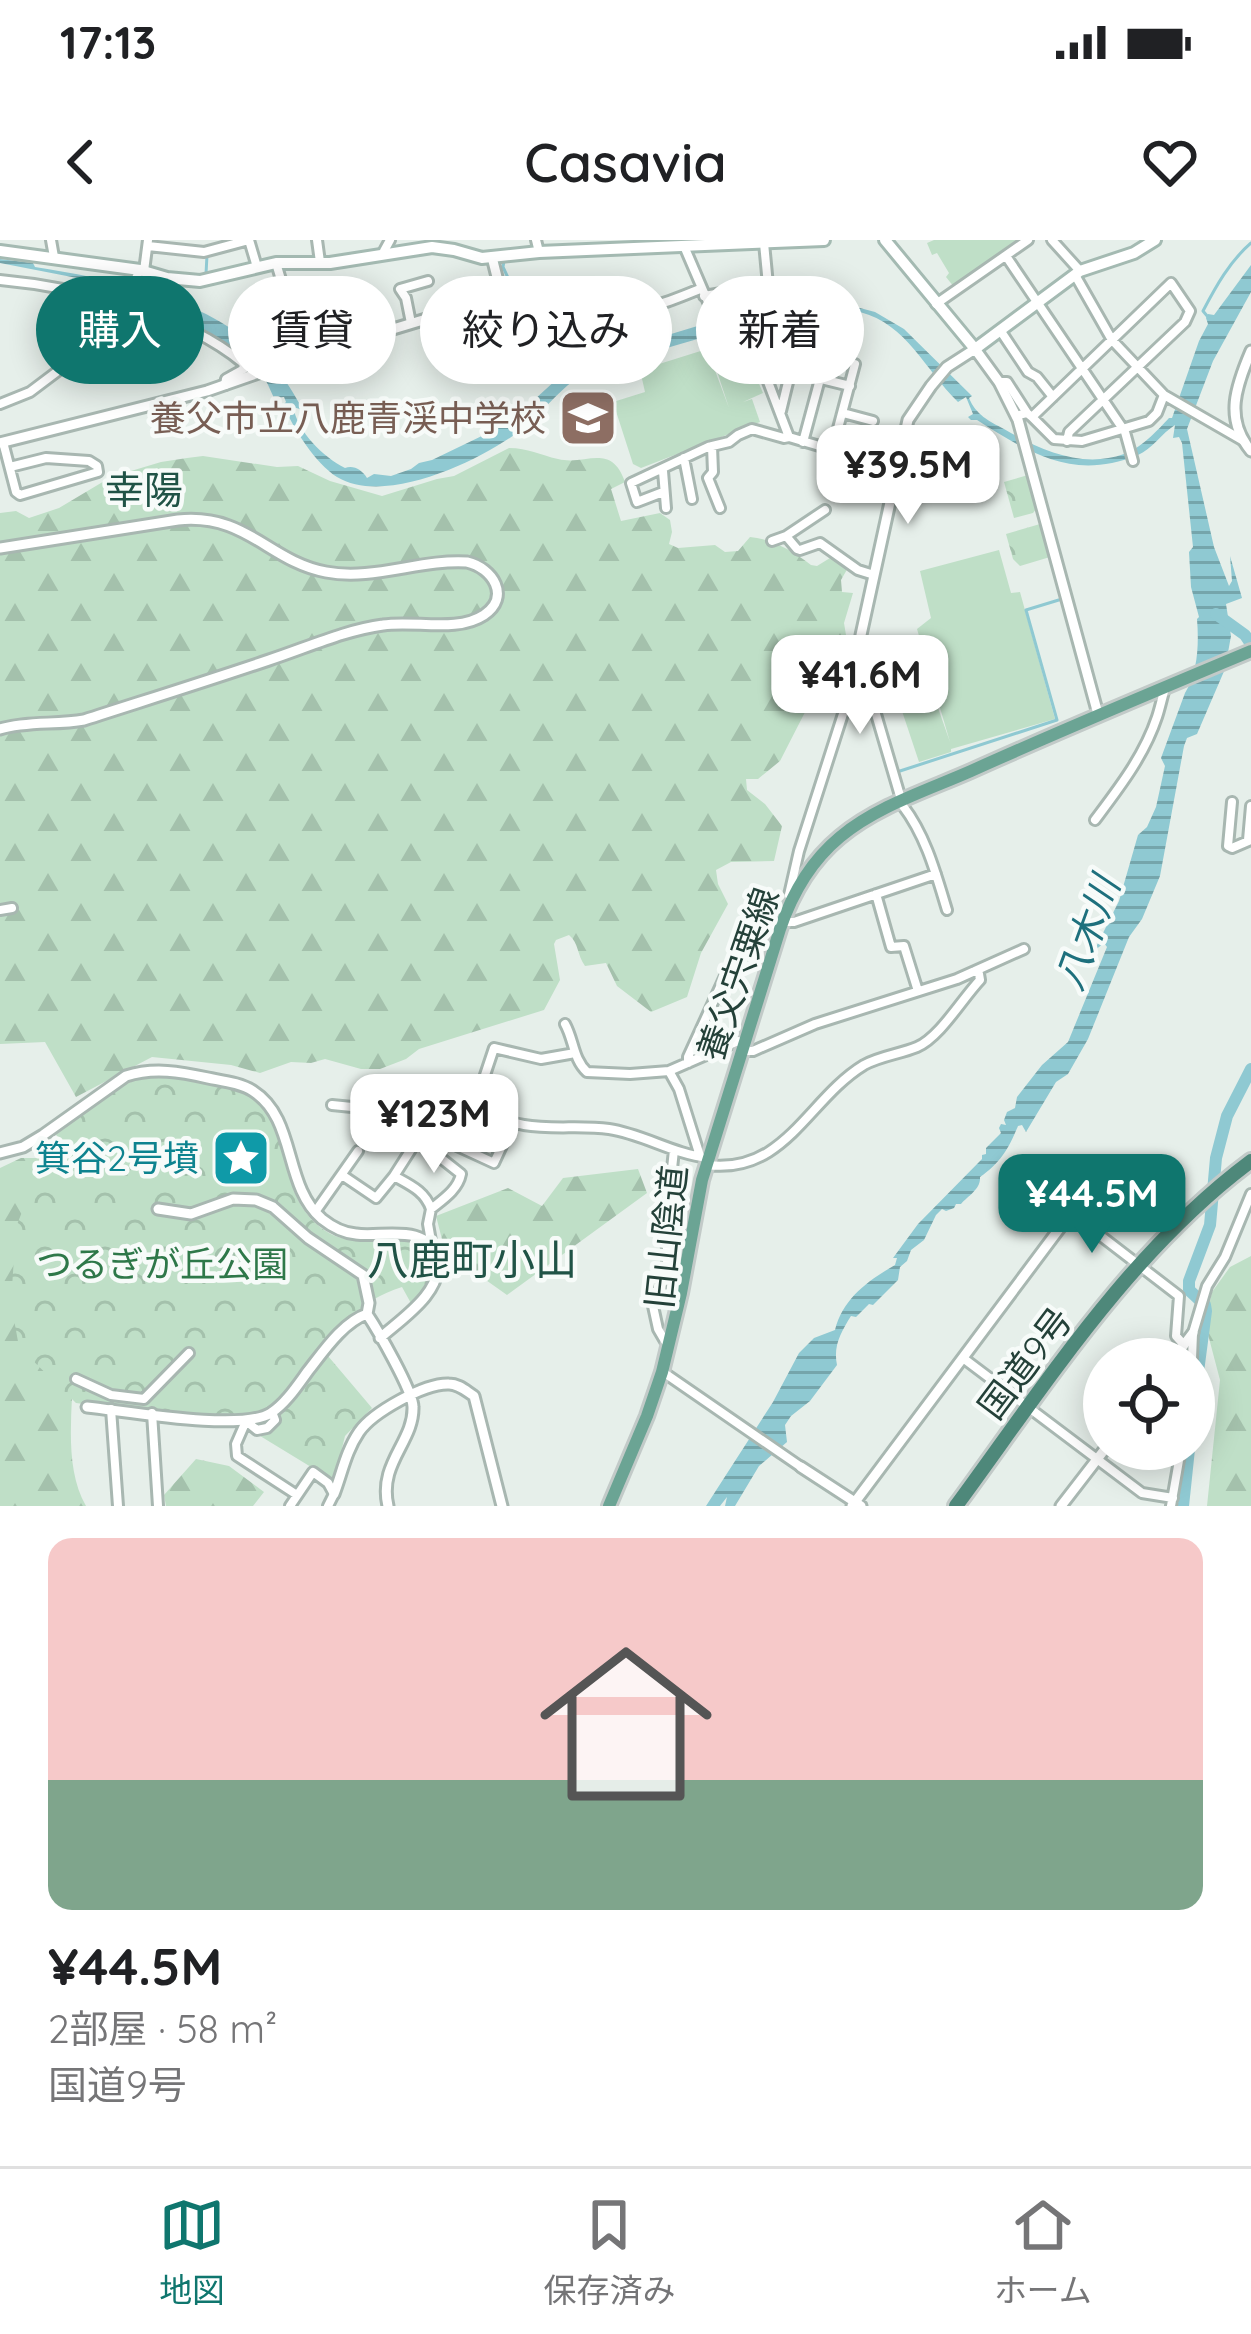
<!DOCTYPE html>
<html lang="ja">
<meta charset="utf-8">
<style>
:root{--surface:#fff;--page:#f6f6f6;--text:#202124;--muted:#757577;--line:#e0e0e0;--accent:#0f766e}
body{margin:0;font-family:Quicksand,"Noto Sans JP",sans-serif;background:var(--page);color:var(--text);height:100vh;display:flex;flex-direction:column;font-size:45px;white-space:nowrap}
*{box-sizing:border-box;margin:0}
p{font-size:39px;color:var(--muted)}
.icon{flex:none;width:66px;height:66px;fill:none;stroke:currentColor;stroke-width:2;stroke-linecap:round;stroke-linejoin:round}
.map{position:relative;height:1266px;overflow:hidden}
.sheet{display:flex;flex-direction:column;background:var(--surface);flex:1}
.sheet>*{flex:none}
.top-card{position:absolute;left:36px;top:36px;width:1179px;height:108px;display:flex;gap:24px}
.buttons{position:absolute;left:1083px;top:1098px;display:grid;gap:24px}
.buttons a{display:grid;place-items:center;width:132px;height:132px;border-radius:50%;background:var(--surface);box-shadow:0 6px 30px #0003;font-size:60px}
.price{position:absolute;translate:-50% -102px;padding:0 27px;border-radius:24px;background:#fff;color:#222;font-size:39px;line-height:78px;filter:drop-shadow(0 3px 6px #0008)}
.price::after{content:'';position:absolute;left:50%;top:72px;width:36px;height:27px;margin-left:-18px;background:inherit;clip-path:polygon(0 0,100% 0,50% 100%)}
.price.active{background:var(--accent);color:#fff}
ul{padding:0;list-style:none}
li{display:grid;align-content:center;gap:24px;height:636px;padding:0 48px}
li span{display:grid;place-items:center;height:372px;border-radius:24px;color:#555}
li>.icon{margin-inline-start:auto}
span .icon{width:216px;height:216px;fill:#fffc;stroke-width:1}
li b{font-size:51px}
.tag{padding:0 42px;border-radius:54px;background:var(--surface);box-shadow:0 6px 30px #0003;font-size:42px;line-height:108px}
.tag.active{background:var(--accent);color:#fff}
.status{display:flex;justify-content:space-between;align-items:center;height:84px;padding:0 60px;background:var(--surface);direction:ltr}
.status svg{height:33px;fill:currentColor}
header{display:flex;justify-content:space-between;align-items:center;height:156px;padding:0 48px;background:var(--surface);font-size:54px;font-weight:600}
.dock{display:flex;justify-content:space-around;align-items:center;height:168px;border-top:3px solid var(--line);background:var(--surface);font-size:33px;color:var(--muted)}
.dock a{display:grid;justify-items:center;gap:6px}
.dock .active{color:var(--accent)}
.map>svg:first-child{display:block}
.forest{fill:url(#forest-firs)}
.park{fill:url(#park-crowns)}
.pitch{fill:#bfdfc7}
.water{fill:url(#water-rules)}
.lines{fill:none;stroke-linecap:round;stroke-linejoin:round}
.stream{stroke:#8fc9d2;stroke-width:3}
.river{stroke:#8fc9d2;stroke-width:12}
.minor-casing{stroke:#a8b7b1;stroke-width:14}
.tertiary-casing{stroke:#a8b7b1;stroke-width:15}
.secondary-casing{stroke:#a4bab2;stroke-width:16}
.primary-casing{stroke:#c2cac8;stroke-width:18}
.trunk-casing{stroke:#c2cac8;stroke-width:20}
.minor{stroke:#fff;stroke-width:8}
.tertiary{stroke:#fff;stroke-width:9}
.secondary{stroke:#fff;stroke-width:10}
.primary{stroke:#6ba494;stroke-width:12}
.trunk{stroke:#4e887a;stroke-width:14}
.labels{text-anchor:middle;stroke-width:9;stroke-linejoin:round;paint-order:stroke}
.education-label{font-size:36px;fill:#785e54;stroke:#f7fbf9;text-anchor:end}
.street-label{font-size:36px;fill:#244139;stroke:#f7fbf9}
.culture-label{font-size:36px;fill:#0d838f;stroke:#f7fbf9;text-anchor:end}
.park-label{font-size:36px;fill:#2e7849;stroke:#f7fbf9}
.neighbourhood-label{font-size:39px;fill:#205346;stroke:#f7fbf9}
.water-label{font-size:39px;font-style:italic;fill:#1e707d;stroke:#f7fbf9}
.quarter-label{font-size:42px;fill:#205346;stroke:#f7fbf9}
</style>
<div class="status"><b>17:13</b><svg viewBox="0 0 49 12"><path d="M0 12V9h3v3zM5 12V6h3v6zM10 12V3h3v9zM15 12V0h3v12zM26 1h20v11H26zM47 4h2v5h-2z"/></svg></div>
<header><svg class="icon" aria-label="back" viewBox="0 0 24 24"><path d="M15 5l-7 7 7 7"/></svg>Casavia<svg class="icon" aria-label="heart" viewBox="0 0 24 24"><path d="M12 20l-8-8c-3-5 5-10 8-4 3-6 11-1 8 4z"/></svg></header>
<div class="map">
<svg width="1251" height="1266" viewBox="0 0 1251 1266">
<defs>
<pattern id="forest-firs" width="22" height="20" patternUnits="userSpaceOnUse" patternTransform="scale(3)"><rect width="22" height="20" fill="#bfdfc7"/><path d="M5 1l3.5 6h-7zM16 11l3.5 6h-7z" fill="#a4c1ac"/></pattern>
<pattern id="park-crowns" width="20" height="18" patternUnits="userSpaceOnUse" patternTransform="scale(3)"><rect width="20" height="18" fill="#bfdfc7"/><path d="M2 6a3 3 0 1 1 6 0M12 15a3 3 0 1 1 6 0" fill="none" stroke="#a4c1ac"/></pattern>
<pattern id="water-rules" width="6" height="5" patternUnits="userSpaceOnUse" patternTransform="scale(3)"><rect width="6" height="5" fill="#8fc9d2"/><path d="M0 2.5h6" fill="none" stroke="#75a5ab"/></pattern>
</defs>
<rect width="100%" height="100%" fill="#e6efea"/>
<!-- forest -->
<path class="forest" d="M509,208C528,208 540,215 558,219C586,226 611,202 625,242L611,249L621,281L660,273L670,280L672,292L669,304L678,308L715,305L725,312L738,311L750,297C772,299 793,311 811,325L817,326L830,318L849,326L841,340L842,352L853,353L844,383L846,395L821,424L823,437L780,521L758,539H746L747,550L765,564L782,586L774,621L731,622L716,630L718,644L728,664L701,713L687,757L651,772L617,746L606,723L585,726C577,715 579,703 569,695L556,700L554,704L560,740L544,770L419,809L406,819L380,829H361L325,819L311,823L291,822L260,833L231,825L152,817L76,857L45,802L0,804V273L16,271L29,278L59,268L111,237L161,222L187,218L203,216L277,227L298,226L330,241L382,256L437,239L454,236Z
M21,918H41L66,940C69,999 72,1059 73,1118C74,1166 62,1224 86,1266H0V928Z
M638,929L647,953L507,1055L445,1011L436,976L508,948L542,966L563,938Z
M1251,1016V1266H1207L1220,1140L1205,1083L1212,1052L1230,1027Z
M196,1219L229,1226L264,1252L253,1266H166L164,1255Z"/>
<!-- park -->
<path class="park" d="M1028,235L1037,268L1033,273L1014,278L1004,242Z
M1040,284L1050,317L1020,326L1013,319L1006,294Z
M155,835C193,837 252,841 272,879C294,921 282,964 329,993C357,1010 406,985 426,1010C444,1031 427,1050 412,1065L402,1047C357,1062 352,1078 328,1116L372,1168L345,1196L334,1241L247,1188L234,1184L76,1163L19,1107L11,1063L16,987L40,927L66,909L55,893C84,868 117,842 155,835Z"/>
<!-- pitch -->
<path class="pitch" d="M934,0H1022L954,47L946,37L949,33L937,13L932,15L927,3Z
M742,104L763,153L743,162L752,159L760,182L641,228L633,224L613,162L645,152L640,130L707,109L729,168L712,116Z
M999,310L1011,353L1020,352L1055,479L951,509V512L919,522L891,438L924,428L950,502L917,389L931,378L920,331Z"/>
<!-- water -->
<path class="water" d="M0,19L33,23L35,27C115,40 215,58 272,124C285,138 294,154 303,170L293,167C298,192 323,217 345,228C354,225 362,230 367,238L374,234L391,236L411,229L419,223L432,220L488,193L523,170L569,128L582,121L747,71L827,66L860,68L875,72L904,89L972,156L969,158C976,175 989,181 1004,189C1040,210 1082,229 1124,214C1140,209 1157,191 1169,178H1172L1199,101L1208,84L1206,78L1208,74L1214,75L1251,25V52L1213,121L1187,189L1214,307L1229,346L1232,341L1230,316L1242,358L1226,364L1231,396L1225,429L1197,494L1187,498L1184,506L1160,636L1142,679L1129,697L1088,799L1068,834L1056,842L1026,892L1022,885L1018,886C1008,910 1000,923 980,937C981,949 968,956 961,964H956L954,968L946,971L942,969L936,975L924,1000L911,1010L907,1021L900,1027L898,1040L873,1065L869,1064L856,1077L851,1076C841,1092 833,1106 837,1125L810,1161L791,1176L785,1185L787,1202L759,1226L735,1266H725L727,1257L720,1266H706L773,1162L799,1113L814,1098L835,1090C843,1058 869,1040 895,1025L897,1018H893L918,984L982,919V915L986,914V908L1001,893L999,888L1001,884L1006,885L1004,880L1007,872L1015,868L1017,857L1042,825L1068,802L1107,707L1104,703L1094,711L1119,661L1138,595L1147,587L1156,567L1165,526L1161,518L1185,453C1198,432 1199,404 1197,379L1199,377L1191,347L1189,312L1193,307L1182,203L1179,197L1173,198L1175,185C1162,193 1151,210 1138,215C1073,241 1031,214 977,180H971L968,177L973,174L966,157L958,162C925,130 907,84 860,72L772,77L761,78L745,85C710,95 675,106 639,116C623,121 602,124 587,132C559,147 542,175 517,193C477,222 385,266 337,237C315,223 294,189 283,165L286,162L284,157L274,158C271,152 269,146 266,141C243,101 161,68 118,58L117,53L105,51L77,38L0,23Z"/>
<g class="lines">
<!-- stream -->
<path class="stream" d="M504,21L503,27L509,40
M206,34L207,15
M507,45L523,81
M1208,77L1203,71C1216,46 1230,21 1251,3
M526,91L530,107L546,138
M900,531L1057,480L1026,370L1062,359"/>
<!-- river -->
<path class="river" d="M1216,374L1245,395L1251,404
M1194,1162L1206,1071L1205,1065L1189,1050V1041L1210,985L1216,918L1227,876L1251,829
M1183,1266L1189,1209"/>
<defs>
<path id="minor" d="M51,0L54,17
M317,0L320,22
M536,0L539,12
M1052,0L1080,31
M148,6L204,12L249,0L257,27
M684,6L708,62L754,105L789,197L897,229
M384,11L390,0
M1006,16L1125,192L1133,221
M276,23L300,103L303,106L325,105L330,108
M144,31L148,0
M1075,35L1112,100L1164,155L1242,200
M0,40C77,47 183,73 243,123L244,129L226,139L225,145
M704,56L768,45L764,3
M936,64L1028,0
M411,83L406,58L400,49L428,41
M588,90C612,73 625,73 653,66C669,62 685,55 700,49
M1000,90L1028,132L1037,137L1053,157
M999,142H1007L1027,173
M0,164L30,152L91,106L123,64L140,30
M781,171L790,134L793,132L850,146
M843,173L873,181
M1016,176L1027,173L1032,177L1171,43L1190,71L1185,82L1069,192L1067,201
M1032,177L1054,199L1082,201L1149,181L1157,173L1164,155
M3,202L16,252L20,255L98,232L97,226L89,221L46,218L10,227
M803,202L820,139
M712,206L713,232L708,238L720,268
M832,211L855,124
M684,218L692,259
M663,231L666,268
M663,252L637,262L631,243L708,207L729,202L738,195L752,189L784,198L789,197
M825,270L786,296L797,309L800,310L820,303L858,330L874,335
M772,301L786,296
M861,423L903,566C926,596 936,634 947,670
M1232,562L1228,606L1232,608L1251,600
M1095,580C1119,548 1144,516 1157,477C1160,468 1162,458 1165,448
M1248,600L1251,566
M876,654L891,707L904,706L918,751
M789,655L799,611L860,421
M0,670L12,668
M783,682H794L936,634
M565,784C574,800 573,819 587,832L630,834L669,831L738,801L744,803L747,811H753L815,784L957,739L1024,709
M688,823V817L726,734L766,689H780
M669,831L679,849L700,916
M476,862L494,808L541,819L575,813
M332,865L372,869
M391,867L402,874L447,887L451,891L457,906L494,923L513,882
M417,900L394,936C410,945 425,951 431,969
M707,925C785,935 808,859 864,825C880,816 900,814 917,807C940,797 962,759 980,740L979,734L975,731
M342,935L376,958L394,936
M315,972L358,911
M1071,973L1179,1056L1176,1096L1184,1105
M432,1007L428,984L431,969C442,960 458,950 461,934L418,900L413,890C397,884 381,890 367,884L365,876C382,862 442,853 465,858C486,862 501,882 524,885C552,890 581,885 609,889C643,894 673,914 708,918
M670,1102L665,1101L658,1089L653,1066L664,1038L668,1017L663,977L668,966L674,910
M963,1118L1142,1253L1173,1258
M1192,1119L1193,1093L1207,1046L1225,1017L1251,954
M663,1132L801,1227
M76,1139L111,1155L144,1159L189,1113
M111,1169L118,1266
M272,1172L275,1180L267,1188L257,1190L246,1181L236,1204L237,1216L297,1255
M152,1173L158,1266
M290,1266L313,1232L328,1243L334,1254L328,1266
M1171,1266L1181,1209"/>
<path id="tertiary" d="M1251,111C1236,146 1224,179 1251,211
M0,203L207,151L330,108L486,61L493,56L499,45L492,17
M0,308L178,280C247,273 268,321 326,332C373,341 421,319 467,322C493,328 511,357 484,375C457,393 414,380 383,385C345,390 306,408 269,420C207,441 146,460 84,480C56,485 27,481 0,489
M860,421L861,395L908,180L931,146L947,127L975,109L999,142L1018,180L1098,474
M0,913L23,907L43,895L126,836C154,827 181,832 208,838C223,841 241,843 253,851C297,879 283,946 322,979C332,987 343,993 356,994C381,998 428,982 437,1019C444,1052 401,1079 380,1098
M158,969L191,974L233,959L256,960L273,967L308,998L363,1035L369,1063L367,1074C377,1089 413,1151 413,1167C414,1202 378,1223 388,1266
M1173,1119L1193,1093
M87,1167C126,1171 241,1192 271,1173C286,1163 297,1146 308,1131C323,1112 343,1082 367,1074
M801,1227L861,1266
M334,1254C342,1233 346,1211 359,1192C372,1173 424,1143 449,1144C459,1144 466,1151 474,1156L502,1266
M852,1266L1071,973
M1061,1266L1105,1209"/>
<path id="secondary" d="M885,0L975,109L1080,31L1134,13L1155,0
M0,11L140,30L167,38L200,41L276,23H330L432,7L454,10L482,18L539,12L824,0"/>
<path id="primary" d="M609,1266L647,1176L662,1132L681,1053L702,940L780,689C792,654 811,621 840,597C877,566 928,550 971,531C1064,489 1158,450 1251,411"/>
<path id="trunk" d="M956,1266C1045,1145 1129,1012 1251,921"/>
</defs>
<!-- minor casing -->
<use href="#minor" class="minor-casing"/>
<!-- tertiary casing -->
<use href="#tertiary" class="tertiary-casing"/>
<!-- secondary casing -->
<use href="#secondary" class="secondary-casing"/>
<!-- primary casing -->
<use href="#primary" class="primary-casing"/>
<!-- trunk casing -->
<use href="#trunk" class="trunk-casing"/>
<!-- minor -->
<use href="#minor" class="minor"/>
<!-- tertiary -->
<use href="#tertiary" class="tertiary"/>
<!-- secondary -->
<use href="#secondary" class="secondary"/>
<!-- primary -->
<use href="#primary" class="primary"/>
<!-- trunk -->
<use href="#trunk" class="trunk"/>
</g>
<!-- icons -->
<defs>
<symbol id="school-square" viewBox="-11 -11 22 22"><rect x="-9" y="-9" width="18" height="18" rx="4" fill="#8d6e63" stroke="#f7fbf9"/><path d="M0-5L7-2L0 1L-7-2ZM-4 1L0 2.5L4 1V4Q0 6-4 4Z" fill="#fff"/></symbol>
<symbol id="sight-square" viewBox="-11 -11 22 22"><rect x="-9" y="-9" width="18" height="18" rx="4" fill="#0f9aa8" stroke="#f7fbf9"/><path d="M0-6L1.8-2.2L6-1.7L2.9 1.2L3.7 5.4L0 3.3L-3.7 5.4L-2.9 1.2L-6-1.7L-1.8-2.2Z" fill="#fff"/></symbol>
</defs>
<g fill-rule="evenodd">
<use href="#school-square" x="555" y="145" width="66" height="66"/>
<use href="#sight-square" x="208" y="885" width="66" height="66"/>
</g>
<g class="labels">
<!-- education labels -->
<g class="education-label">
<text x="546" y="191">養父市立八鹿青渓中学校</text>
</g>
<!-- street labels -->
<g class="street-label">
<text transform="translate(738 734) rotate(-71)" y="13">養父宍粟線</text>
<text transform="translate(666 997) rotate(-84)" y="13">旧山陰道</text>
<text transform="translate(1025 1123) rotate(-53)" y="13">国道9号</text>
</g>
<!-- culture labels -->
<g class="culture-label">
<text x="199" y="931">箕谷2号墳</text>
</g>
<!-- park labels -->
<g class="park-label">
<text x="162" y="1037">つるぎが丘公園</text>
</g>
<!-- neighbourhood labels -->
<g class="neighbourhood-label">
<text x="144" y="264">幸陽</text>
</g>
<!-- water labels -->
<g class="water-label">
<text transform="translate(1087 693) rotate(-70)" y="14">八木川</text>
</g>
<!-- quarter labels -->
<g class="quarter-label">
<text x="472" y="1035">八鹿町小山</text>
</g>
</g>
</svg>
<div class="buttons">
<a><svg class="icon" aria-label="locate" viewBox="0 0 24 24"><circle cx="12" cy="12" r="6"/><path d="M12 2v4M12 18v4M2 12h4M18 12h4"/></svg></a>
</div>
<b class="price" style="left:908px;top:287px">¥39.5M</b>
<b class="price" style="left:860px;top:497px">¥41.6M</b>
<b class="price" style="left:434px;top:936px">¥123M</b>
<b class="price active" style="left:1092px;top:1016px">¥44.5M</b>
<div class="top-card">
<a class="tag active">購入</a>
<a class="tag">賃貸</a>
<a class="tag">絞り込み</a>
<a class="tag">新着</a>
</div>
</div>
<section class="sheet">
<ul>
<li><span style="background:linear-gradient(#f6c9c9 65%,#7fa58c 0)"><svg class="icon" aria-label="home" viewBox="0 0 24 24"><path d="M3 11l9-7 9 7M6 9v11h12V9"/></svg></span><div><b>¥44.5M</b><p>2部屋 · 58 m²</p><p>国道9号</p></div></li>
</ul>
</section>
<nav class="dock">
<a class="active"><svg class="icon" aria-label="map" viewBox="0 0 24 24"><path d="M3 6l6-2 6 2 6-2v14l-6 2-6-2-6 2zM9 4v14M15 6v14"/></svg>地図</a>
<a><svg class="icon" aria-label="saved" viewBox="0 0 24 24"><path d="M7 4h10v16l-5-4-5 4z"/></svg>保存済み</a>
<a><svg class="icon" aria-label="home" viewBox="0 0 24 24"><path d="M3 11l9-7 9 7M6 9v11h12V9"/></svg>ホーム</a>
</nav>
